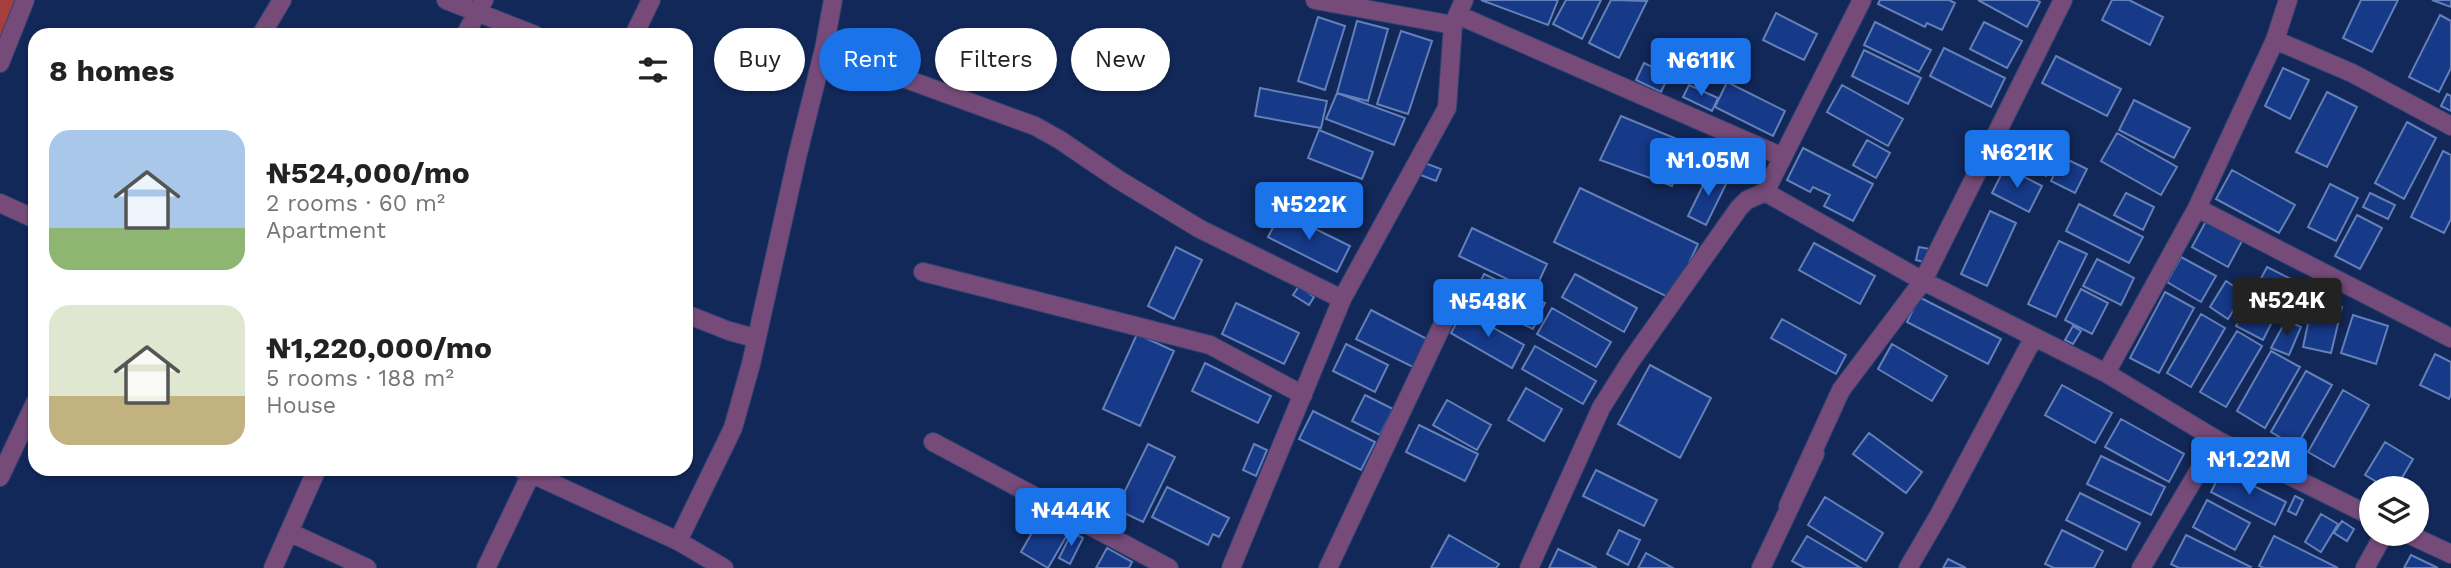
<!DOCTYPE html>
<meta charset="utf-8">
<style>
:root{--surface:#fff;--page:#f6f6f6;--text:#222;--muted:#767676;--accent:#1a73e8}
body{margin:0;font-family:"Work Sans",sans-serif;background:var(--page);color:var(--text);height:100vh;display:flex;flex-direction:column;font-size:26px;white-space:nowrap}
*{box-sizing:border-box;margin:0}
p{font-size:23px;color:var(--muted)}
.icon{flex:none;width:38px;height:38px;fill:none;stroke:currentColor;stroke-width:2;stroke-linecap:round;stroke-linejoin:round}
.map{position:relative;flex:1;overflow:hidden}
.panel{position:absolute;left:28px;top:28px;width:665px;height:448px;display:flex;flex-direction:column;background:var(--surface);border-radius:21px;box-shadow:0 2px 5px #0004}
.panel>*{flex:none}
.hud{position:absolute;left:714px;top:28px;width:665px;height:63px;display:flex;gap:14px}
.fabs{position:absolute;left:2359px;top:476px;display:grid;gap:14px}
.fabs a{display:grid;place-items:center;width:70px;height:70px;border-radius:50%;background:var(--surface);box-shadow:0 2px 5px #0004;font-size:35px}
.price{position:absolute;translate:-50% -60px;padding:0 16px;border-radius:7px;background:var(--accent);color:#fff;font-size:23px;line-height:46px;filter:drop-shadow(0 2px 4px #0008)}
.price::after{content:'';position:absolute;left:50%;top:42px;width:21px;height:16px;margin-left:-10px;background:inherit;clip-path:polygon(0 0,100% 0,50% 100%)}
.price.selected{background:#222;color:#fff}
ul{padding:0;list-style:none}
li{display:flex;align-items:center;gap:21px;height:175px;padding:0 21px}
li span{display:grid;place-items:center;flex:none;width:196px;height:140px;border-radius:21px;color:#555}
li>.icon{margin-inline-start:auto}
span .icon{width:84px;height:84px;fill:#fffc;stroke-width:1}
li b{font-size:30px}
h2{display:flex;justify-content:space-between;align-items:center;height:84px;padding:0 21px;font-size:30px}
.chip{padding:0 24px;border-radius:32px;background:var(--surface);box-shadow:0 2px 5px #0004;font-size:24px;line-height:63px}
.chip.selected{background:var(--accent);color:#fff}
.map>svg:first-child{display:block}
.forest{fill:#a73e3e}
.building{fill:#163988;stroke:#6380b8;stroke-width:2}
.lines{fill:none;stroke-linecap:round;stroke-linejoin:round}
.minor-casing{stroke:#2f4472;stroke-width:20}
.minor{stroke:#764b7a;stroke-width:18}
</style>
<div class="map">
<svg width="2451" height="568" viewBox="0 0 2451 568">
<rect width="100%" height="100%" fill="#122859"/>
<!-- forest -->
<path class="forest" d="M0,0H23L0,55Z"/>
<!-- building -->
<path class="building" d="M1481,0H1558L1548,25Z
M1566,0H1601L1582,39L1553,24Z
M1611,0L1647,1L1619,58L1589,43Z
M1880,0H1949L1955,3L1942,30L1927,23L1925,27L1878,4Z
M1978,0H2036L2040,2L2027,27Z
M2112,0H2129L2163,17L2150,45L2102,20Z
M2361,0H2398L2372,52L2343,38Z
M2432,0H2451V7Z
M1776,13L1817,34L1804,60L1763,40Z
M2440,15L2451,21V68L2439,92L2409,77Z
M1318,17L1345,26L1325,90L1298,81Z
M1357,21L1388,29L1368,101L1337,93Z
M1875,22L1931,50L1919,72L1864,45Z
M1984,22L2022,41L2007,68L1970,49Z
M1401,31L1432,41L1408,114L1377,104Z
M1944,48L2005,78L1991,107L1930,76Z
M1864,50L1921,78L1908,104L1852,76Z
M2056,56L2121,89L2107,116L2042,83Z
M1644,63L1669,75L1661,92L1636,80Z
M2283,68L2309,80L2290,119L2265,106Z
M1727,82L1785,111L1773,136L1715,107Z
M1689,85L1718,98L1712,111L1683,97Z
M1842,85L1903,119L1888,146L1827,112Z
M1260,88L1327,101L1321,128L1255,116Z
M2327,92L2357,107L2327,167L2296,152Z
M1337,93L1405,118L1394,145L1326,119Z
M2447,94L2451,96V111L2441,106Z
M2134,100L2190,128L2174,158L2119,130Z
M1621,116L1689,144L1672,186L1600,160Z
M2407,122L2436,138L2404,199L2375,183Z
M1319,130L1373,152L1362,179L1308,158Z
M2117,133L2177,167L2161,195L2101,161Z
M2029,137L2058,153L2046,176L2016,160Z
M1867,140L1890,153L1876,178L1853,165Z
M1803,148L1873,184L1853,221L1824,206L1830,195L1813,187L1810,192L1787,180Z
M2443,151L2451,155V219L2444,233L2411,217Z
M2062,157L2087,169L2075,193L2051,181Z
M1422,162L1441,169L1436,181L1418,174Z
M2005,167L2042,186L2029,212L1992,193Z
M2232,170L2295,205L2279,233L2216,199Z
M1710,171L1728,180L1706,225L1688,216Z
M2330,184L2358,198L2336,241L2308,227Z
M1580,188L1698,244L1672,299L1554,242Z
M2126,193L2154,207L2143,230L2114,215Z
M2370,193L2395,205L2388,219L2363,207Z
M2079,204L2143,237L2129,263L2066,231Z
M1990,211L2016,223L1987,286L1961,274Z
M1281,212L1350,246L1337,272L1268,237Z
M2357,215L2382,228L2360,269L2335,256Z
M2206,221L2242,241L2228,267L2192,247Z
M1472,228L1547,264L1534,292L1459,256Z
M2059,241L2087,254L2056,317L2028,304Z
M1814,243L1875,276L1860,304L1799,270Z
M1176,247L1202,260L1174,319L1148,306Z
M1919,247L1930,249L1927,263L1916,260Z
M2181,257L2216,276L2201,302L2167,282Z
M2097,259L2134,278L2121,305L2083,286Z
M2267,267L2293,280L2263,340L2236,326Z
M1484,274L1545,303L1533,329L1472,299Z
M1575,274L1637,308L1624,332L1562,297Z
M2226,281L2244,293L2228,319L2210,307Z
M1299,286L1314,297L1309,305L1293,295Z
M2081,289L2108,303L2092,334L2065,320Z
M2165,292L2194,308L2159,373L2130,358Z
M1919,297L2001,339L1988,364L1907,322Z
M2313,300L2342,307L2331,353L2303,347Z
M1236,303L1299,333L1284,364L1222,334Z
M1552,308L1611,342L1596,367L1537,334Z
M1371,310L1427,339L1413,367L1356,339Z
M1463,311L1524,345L1512,368L1451,333Z
M2201,314L2225,328L2191,387L2167,373Z
M2353,315L2388,326L2376,364L2341,353Z
M1782,319L1846,355L1836,374L1771,338Z
M2286,320L2301,327L2289,355L2271,348Z
M2073,326L2081,331L2073,344L2065,340Z
M2237,331L2262,346L2226,407L2200,392Z
M1137,334L1174,351L1140,426L1103,409Z
M1346,344L1388,365L1375,392L1333,371Z
M1892,344L1947,376L1932,401L1878,369Z
M1535,346L1596,381L1583,404L1522,369Z
M2271,351L2300,367L2265,428L2237,411Z
M2435,354L2451,362V394L2449,399L2420,385Z
M1205,363L1271,396L1258,423L1192,391Z
M1650,365L1711,398L1680,458L1618,424Z
M2306,371L2332,385L2296,447L2271,432Z
M2062,385L2112,413L2095,443L2045,415Z
M1526,388L1562,409L1544,441L1508,420Z
M2343,390L2369,405L2334,467L2308,452Z
M1365,395L1393,409L1380,435L1352,421Z
M1447,400L1491,425L1477,450L1433,425Z
M1313,411L1375,442L1361,470L1299,439Z
M2121,419L2184,454L2169,482L2105,447Z
M1419,425L1478,454L1465,481L1406,452Z
M1869,433L1922,472L1906,493L1853,454Z
M2385,442L2413,459L2396,488H2387L2365,475Z
M1148,444L1175,457L1143,522L1116,509Z
M1254,444L1267,450L1256,476L1243,470Z
M2101,456L2165,487L2151,515L2087,484Z
M1596,470L1657,500L1644,526L1583,496Z
M2222,470L2286,502L2275,525L2211,492Z
M1167,487L1229,518L1219,537L1213,534L1208,545L1152,517Z
M2080,493L2140,523L2126,550L2066,520Z
M2295,496L2303,500L2296,515L2288,511Z
M1825,497L1883,533L1866,561L1808,525Z
M2207,500L2250,523L2235,550L2193,527Z
M2321,514L2338,524L2321,552L2305,542Z
M1042,515L1070,530L1048,568L1021,552Z
M2342,521L2354,529L2347,541L2334,533Z
M1619,530L1640,540L1628,565L1607,554Z
M2062,530L2103,551L2094,568H2054L2045,564Z
M1072,532L1083,538L1070,564L1059,558Z
M1449,535L1499,564L1496,568H1431Z
M2186,535L2251,567L2250,568H2179L2171,564Z
M1807,536L1861,568H1805L1792,561Z
M2274,536L2338,568H2264L2259,566Z
M1107,548L1132,562L1129,568H1096Z
M1558,549L1597,568H1549Z
M1646,553L1673,568H1638Z
M2411,555L2438,568H2404Z
M1948,559L1966,568H1943Z"/>
<g class="lines">
<defs>
<path id="minor" d="M446,0L535,35
M1315,0L1453,25
M1862,0L1765,192L1923,281L2106,373L2217,440L2371,516
M1458,15L1783,157
M261,35L282,0
M465,35L484,0
M634,35L651,0
M2275,40L2352,73L2451,126
M824,49L1035,126L1060,140L1119,180L1200,229L1342,299
M0,63L25,0
M0,203L35,219
M2197,208L2451,338
M923,272L1210,345L1303,395
M686,314L729,331L755,338
M2106,373L2197,208L2275,40L2288,0
M933,442L1169,568
M521,469L678,541L724,568
M0,477L35,403
M289,532L367,568
M2408,534L2451,554
M678,541L733,428L751,364L798,153L824,49L833,0
M273,568L317,469
M486,568L531,474
M1231,568L1342,299L1447,108L1453,25L1464,0
M1328,568L1455,298
M1529,568L1601,408L1630,362L1739,208L1747,200L1765,192
M1761,568L1815,454L1788,506L1841,390L1923,281L2063,0
M1908,568L1939,515L2034,337
M2141,568L2217,440
M2365,568L2384,534"/>
</defs>
<!-- minor casing -->
<use href="#minor" class="minor-casing"/>
<!-- minor -->
<use href="#minor" class="minor"/>
</g>
</svg>
<div class="fabs">
<a><svg class="icon" aria-label="layers" viewBox="0 0 24 24"><path d="M12 4l9 5-9 5-9-5zM3 14l9 5 9-5"/></svg></a>
</div>
<b class="price" style="left:1701px;top:98px">₦611K</b>
<b class="price" style="left:2017px;top:190px">₦621K</b>
<b class="price" style="left:1708px;top:198px">₦1.05M</b>
<b class="price" style="left:1309px;top:242px">₦522K</b>
<b class="price selected" style="left:2287px;top:338px">₦524K</b>
<b class="price" style="left:1488px;top:339px">₦548K</b>
<b class="price" style="left:2249px;top:497px">₦1.22M</b>
<b class="price" style="left:1071px;top:548px">₦444K</b>
<div class="hud">
<a class="chip">Buy</a>
<a class="chip selected">Rent</a>
<a class="chip">Filters</a>
<a class="chip">New</a>
</div>
<section class="panel">
<h2>8 homes<svg class="icon" aria-label="filters" viewBox="0 0 24 24"><path d="M4 7h16M4 17h16"/><circle cx="9" cy="7" r="2"/><circle cx="15" cy="17" r="2"/></svg></h2>
<ul>
<li><span style="background:linear-gradient(#a9c7e8 70%,#8fb573 0)"><svg class="icon" aria-label="home" viewBox="0 0 24 24"><path d="M3 11l9-7 9 7M6 9v11h12V9"/></svg></span><div><b>₦524,000/mo</b><p>2 rooms · 60 m²</p><p>Apartment</p></div></li>
<li><span style="background:linear-gradient(#dfe7d0 65%,#c2b280 0)"><svg class="icon" aria-label="home" viewBox="0 0 24 24"><path d="M3 11l9-7 9 7M6 9v11h12V9"/></svg></span><div><b>₦1,220,000/mo</b><p>5 rooms · 188 m²</p><p>House</p></div></li>
</ul>
</section>
</div>
